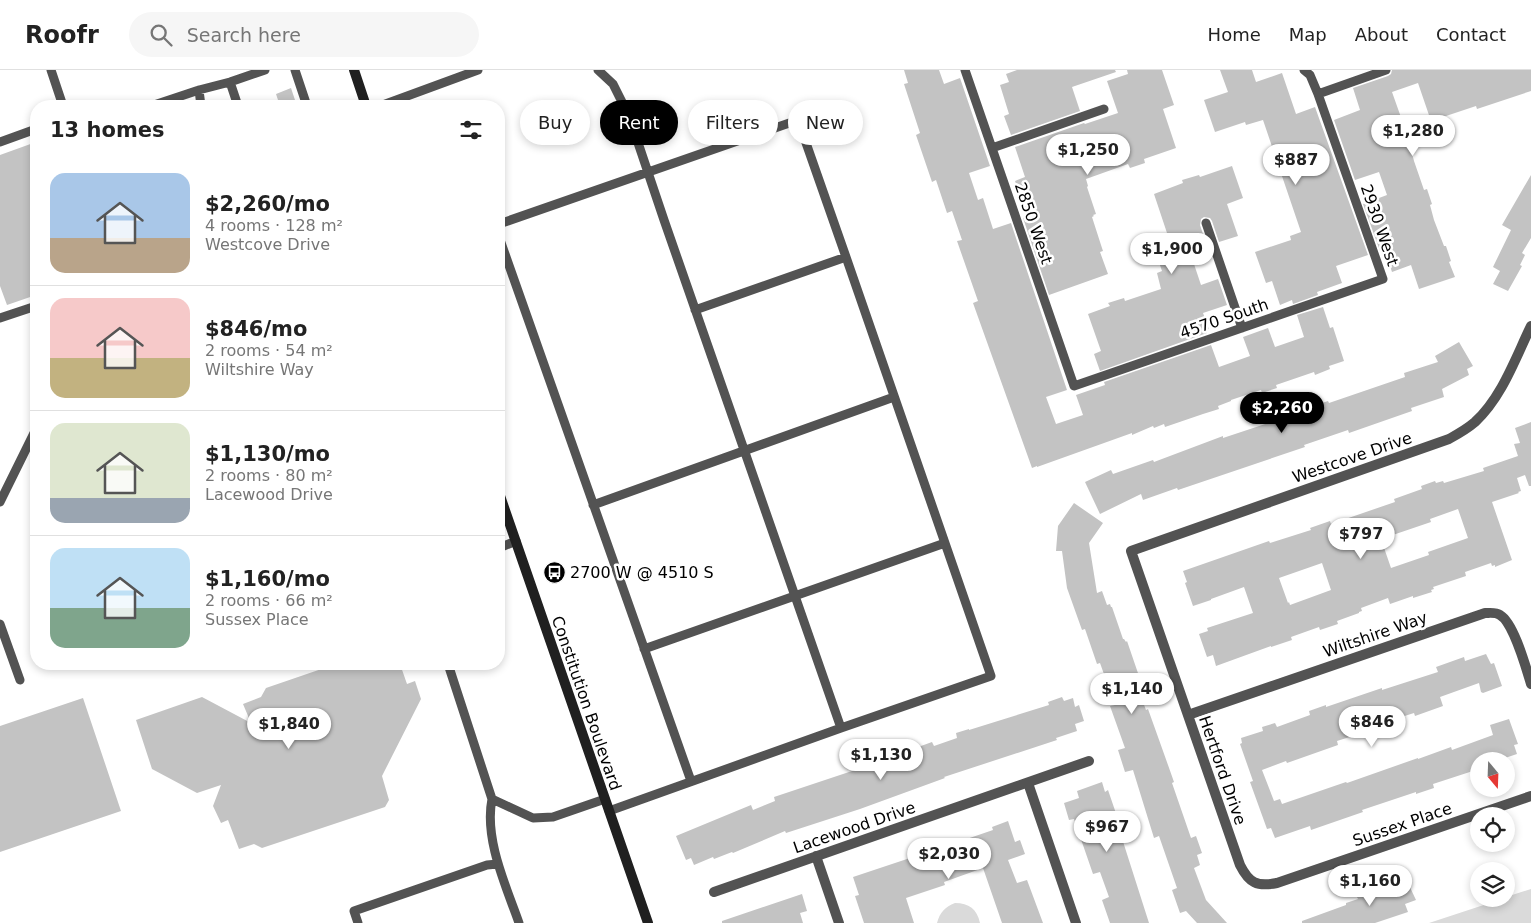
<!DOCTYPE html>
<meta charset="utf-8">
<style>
:root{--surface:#fff;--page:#f6f6f6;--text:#222;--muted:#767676;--line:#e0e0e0;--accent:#000}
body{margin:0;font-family:"DejaVu Sans",sans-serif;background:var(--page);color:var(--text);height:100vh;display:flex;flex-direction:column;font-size:19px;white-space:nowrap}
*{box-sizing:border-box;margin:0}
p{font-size:16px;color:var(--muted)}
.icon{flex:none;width:28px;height:28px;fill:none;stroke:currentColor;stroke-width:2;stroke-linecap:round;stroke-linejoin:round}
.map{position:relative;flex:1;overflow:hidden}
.side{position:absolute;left:30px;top:30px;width:475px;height:570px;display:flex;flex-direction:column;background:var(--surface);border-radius:20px;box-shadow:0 2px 8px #0003}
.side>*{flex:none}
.top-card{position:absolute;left:520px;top:30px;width:475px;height:45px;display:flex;gap:10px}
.needle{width:32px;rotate:161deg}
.controls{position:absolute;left:1470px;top:682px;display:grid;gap:10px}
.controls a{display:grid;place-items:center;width:45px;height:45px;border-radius:50%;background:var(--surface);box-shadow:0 2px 8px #0003;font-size:25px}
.price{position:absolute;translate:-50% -42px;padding:0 11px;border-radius:18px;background:#fff;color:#222;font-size:16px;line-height:32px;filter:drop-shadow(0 1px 2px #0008)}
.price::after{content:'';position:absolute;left:50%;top:30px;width:15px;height:11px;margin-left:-8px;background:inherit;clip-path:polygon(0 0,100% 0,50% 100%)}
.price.selected{background:var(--accent);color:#fff}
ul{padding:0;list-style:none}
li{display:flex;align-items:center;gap:15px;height:125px;padding:0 20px}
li+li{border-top:1px solid var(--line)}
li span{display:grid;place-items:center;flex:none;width:140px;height:100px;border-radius:15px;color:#555}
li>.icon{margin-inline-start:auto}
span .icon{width:60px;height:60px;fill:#fffc;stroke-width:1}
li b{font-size:21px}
h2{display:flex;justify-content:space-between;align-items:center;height:60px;padding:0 20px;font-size:21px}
.tag{padding:0 18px;border-radius:22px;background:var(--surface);box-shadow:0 2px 8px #0003;font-size:18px;line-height:45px}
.tag.selected{background:var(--accent);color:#fff}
header{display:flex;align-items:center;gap:30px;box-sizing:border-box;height:70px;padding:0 25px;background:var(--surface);border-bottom:1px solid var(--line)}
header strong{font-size:24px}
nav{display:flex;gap:28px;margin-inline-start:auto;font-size:18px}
.search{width:350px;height:45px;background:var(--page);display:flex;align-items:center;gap:12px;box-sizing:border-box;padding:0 18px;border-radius:28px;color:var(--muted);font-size:19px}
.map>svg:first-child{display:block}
.green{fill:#dadada}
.building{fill:#c3c3c3;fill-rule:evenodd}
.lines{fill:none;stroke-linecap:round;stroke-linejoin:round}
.service{stroke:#535353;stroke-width:9}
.minor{stroke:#535353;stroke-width:10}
.secondary{stroke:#202020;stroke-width:10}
.labels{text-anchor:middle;stroke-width:5;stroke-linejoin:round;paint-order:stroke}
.street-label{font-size:16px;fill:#000;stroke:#fff}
.poi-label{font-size:16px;fill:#000;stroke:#fff;text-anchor:start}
</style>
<header>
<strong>Roofr</strong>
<div class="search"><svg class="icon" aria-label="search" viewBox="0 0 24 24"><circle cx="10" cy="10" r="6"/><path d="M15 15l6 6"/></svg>Search here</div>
<nav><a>Home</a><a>Map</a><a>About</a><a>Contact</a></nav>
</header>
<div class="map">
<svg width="1531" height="853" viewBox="0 0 1531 853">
<rect width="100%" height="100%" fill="#fff"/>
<!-- green -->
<path class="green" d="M1531,819V853H1429L1502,829H1506V827Z
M955,833C969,833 977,839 980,853H937C940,842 945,837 955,833Z"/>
<!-- building -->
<path class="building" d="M904,0H939L944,14L960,8L990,96L969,103L978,130L983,128L993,159L1011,153L1067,320L1046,327L1056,354L1083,345L1076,325L1105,315L1104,312L1211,275L1219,297L1250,286L1243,267L1268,258L1275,277L1304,267L1297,245L1323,237L1330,258L1333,257L1344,291L1329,296L1330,299L1315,305L1314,302L1276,315L1277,318L1262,323L1261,320L1231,330V331L1218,336L1219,339L1203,344L1165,357L1164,354L1154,358L1153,356L1132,365V363L1037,397V396L1032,398L973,233L978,231L957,171L962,170L952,141L947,143L936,110L932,112L916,65L920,63L904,14L908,13Z
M1017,0H1115L1116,2L1072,17L1080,41L1011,65L1004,46L1009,44L1000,15L1009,12L1006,4Z
M1127,0H1162L1174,35L1163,39L1176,78L1144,89L1145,93L1130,98L1128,94L1086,109L1088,116L1087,117L1096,144L1093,145L1094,146L1092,147L1101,175L1103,181L1100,182L1108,204L1049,225L1023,148L1028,146L1015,111L1025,107L1015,77L1084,53L1085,54L1118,43L1107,11L1128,4Z
M1220,0H1252L1256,12L1282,3L1296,44L1315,37L1368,185L1336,196L1342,213L1317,222L1318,225L1293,234L1292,230L1280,235L1272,211L1266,213L1255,182L1291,170L1290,166L1301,162L1263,50L1246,55L1245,52L1215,62L1204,30L1228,22Z
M1392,0H1531V21L1477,39L1476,36L1431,51L1418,13L1392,22L1403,53L1405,52L1409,61L1410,67L1408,68L1414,91L1424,120L1427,119L1432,134L1430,135L1434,150L1444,176H1446L1451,191L1449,192L1455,207L1419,219L1411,195L1392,202L1385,180L1380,181L1363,134L1387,125L1379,102L1355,110L1334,50L1360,40L1353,18L1388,6L1391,4Z
M291,18L297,36H280L276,24Z
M36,72V225L7,235L0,216V85Z
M1232,96L1243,128L1227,134L1238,166L1219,172L1212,151L1210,148L1204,147L1201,149L1200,155L1207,176L1190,182L1201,215L1218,209L1227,235L1203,243L1209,259L1206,260L1207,263L1100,301L1094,284L1101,281L1088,244L1110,236L1108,233L1124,228L1125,231L1161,219L1157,203L1162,201L1151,169L1167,163L1154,124L1183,113L1182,110L1199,105L1200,107Z
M1531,105V168L1522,183L1525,185L1520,195L1522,196L1508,221L1493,214L1500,201L1493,197L1511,160L1502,155Z
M1459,272L1473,296L1467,299L1469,305L1442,319L1444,327L1411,338L1412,341L1349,363L1348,360L1304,375L1305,377L1178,420L1177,418L1143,430L1141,424L1100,444L1085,412L1111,400L1113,404L1153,390L1154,392L1223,366V368L1301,342V340L1328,331L1329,333L1405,307L1404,303L1438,292L1435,286Z
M1531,352V416H1529L1525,405L1517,408L1521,421L1518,422L1519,423L1492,432L1512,490L1495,497V495L1492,496L1491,493L1465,502L1466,506L1433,517L1434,519L1431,520L1432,522L1413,528V526L1390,534L1388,528L1361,538L1362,541L1359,542V543L1337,551L1338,554L1320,560L1319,557L1291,567L1292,570L1271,577V576L1216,596L1213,585L1207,587L1199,564L1208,561L1207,558L1253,543L1244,517L1211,529V530L1193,536L1185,513L1187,512L1183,501L1269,471L1270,473L1311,460L1310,458L1330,451L1331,454L1395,432L1394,429L1422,419L1421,416L1435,411L1436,413L1443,411L1444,413L1484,401L1483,398L1518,386L1514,374L1520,373L1515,358ZM1458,439L1468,468L1428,482L1429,485L1391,498L1381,469L1431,452L1430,449ZM1322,493L1331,520L1290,535L1289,532L1288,533L1279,508Z
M1074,433L1103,453L1089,473L1097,523L1102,521L1107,535L1110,534L1111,537H1112L1123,569H1124L1126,572L1127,571L1140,609L1135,611L1146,640L1148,639L1168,695L1174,712L1172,713L1191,768L1196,766L1202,783L1197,785L1200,795L1194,798L1206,830L1227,853H1197L1186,841L1180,843L1172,820L1177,818L1159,766L1154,768L1133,700L1125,702L1118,680L1125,678L1110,636L1115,635L1100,593L1097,594L1085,559L1082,560L1067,518L1062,481H1056L1058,456Z
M1486,584L1491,594L1494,593L1502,616L1483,623L1481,622L1479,613L1440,627L1443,636L1415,646L1414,643L1389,651L1390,654L1337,671L1338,675L1287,693L1286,691L1262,700L1274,731L1280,729L1282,734L1346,712L1347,713L1418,688V689L1451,677L1452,680L1493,665L1490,655L1509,649L1518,674L1514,675L1517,684L1496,691H1479V699L1433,714L1434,718L1416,724V722L1362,740L1363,742L1311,760L1310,756L1275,768L1271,758L1267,759L1250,712L1253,711L1240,674L1242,673L1241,668L1263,661L1262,657L1275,653L1277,657L1310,645L1309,641L1326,635V637L1382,618V620L1438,602L1436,597L1464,587L1465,591Z
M336,594H400L407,614L415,611L421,629L382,706L389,730L385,737L262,778L254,774L239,779L228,750L221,753L213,736L221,715L197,723L152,699L136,650L202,627L251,653L243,634L261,627L266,618Z
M1062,627L1064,631L1073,628L1075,637L1079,635L1084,651L1075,654L1077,661L1056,668L1057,670L944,707L945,708L860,739L786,763L785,761L733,783L732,782L714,789L713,787L694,795L691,788L686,790L676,766L751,735L753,740L775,731L774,727L885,690V689L932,672L934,676L957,668L956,663L969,659V660L1049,635L1048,632Z
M83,628L121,741L0,782V656Z
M1102,712L1105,722L1108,720L1121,758L1119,759L1149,853H1110L1102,830L1109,827L1100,802L1093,804L1074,749L1069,750L1064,733L1079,728L1077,721Z
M1008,751L1015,772L1020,770L1025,784L1008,790L1017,813L1027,810L1043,853H1002L983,798L944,812L945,815L906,828L914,853H864L855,826L859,825L853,807L934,780L936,786L960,778L958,772L993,760L992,757Z
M1407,811L1416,830L1405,834L1408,842L1375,853H1302V851L1346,835V833L1358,829L1356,825L1372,820L1373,822Z
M802,824L807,841L800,843L803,853H722V851Z"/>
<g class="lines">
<!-- service -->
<path class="service" d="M51,0L63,36
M295,0L307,36
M598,0L613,14L629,46L664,150L841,658
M965,0L1074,316L1383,209L1318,24L1310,5L1304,0
M230,12L238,36
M199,20L201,36
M1318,24L1386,0
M102,36H105
M151,36L199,20L230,12L265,0
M380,36L478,0
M0,72L36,59
M992,78L1104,39
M1206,153L1242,258
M499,154L798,50L846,187
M499,167L691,711
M0,248L36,236
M0,432L36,359
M593,435L894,327
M499,478L516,471
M0,554L20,610
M644,579L945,473
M448,594L492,729L533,748L553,747L605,729
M492,729C484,769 506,816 519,853
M609,741L841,658L991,606L846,187L695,240
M358,853L354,841L487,795L498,794"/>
<!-- minor -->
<path class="minor" d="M1531,256C1515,289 1502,327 1475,352C1467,359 1458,364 1449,369L1131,481L1240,795C1249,813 1257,817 1277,813L1531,726
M1188,645L1485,543C1490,543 1496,542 1500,545C1514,553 1526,598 1531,614
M1028,713L1076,853
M816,786L839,853
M714,822L1089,691"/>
<!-- secondary -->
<path class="secondary" d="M354,0L366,36
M499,423L648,853"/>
</g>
<!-- icons -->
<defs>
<symbol id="bus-disc" viewBox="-11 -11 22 22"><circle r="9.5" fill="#000" stroke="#fff"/><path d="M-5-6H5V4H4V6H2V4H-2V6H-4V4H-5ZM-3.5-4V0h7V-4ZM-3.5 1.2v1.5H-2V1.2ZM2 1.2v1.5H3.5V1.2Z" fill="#fff"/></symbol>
</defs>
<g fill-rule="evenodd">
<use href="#bus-disc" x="542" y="490" width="25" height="25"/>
</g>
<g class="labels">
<!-- street labels -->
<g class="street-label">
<text transform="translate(1034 153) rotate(71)" y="6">2850 West</text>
<text transform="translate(1380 155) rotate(71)" y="6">2930 West</text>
<text transform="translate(1224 248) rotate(-19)" y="6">4570 South</text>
<text transform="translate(1352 387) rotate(-19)" y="6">Westcove Drive</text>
<text transform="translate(1375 564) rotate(-19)" y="6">Wiltshire Way</text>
<text transform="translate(587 633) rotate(71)" y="6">Constitution Boulevard</text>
<text transform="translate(1223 700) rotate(71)" y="6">Hertford Drive</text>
<text transform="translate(1402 754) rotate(-19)" y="6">Sussex Place</text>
<text transform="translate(854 757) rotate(-19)" y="6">Lacewood Drive</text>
</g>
<!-- poi labels -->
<g class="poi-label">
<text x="570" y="508">2700 W @ 4510 S</text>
</g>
</g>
</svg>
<div class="controls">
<a><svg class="needle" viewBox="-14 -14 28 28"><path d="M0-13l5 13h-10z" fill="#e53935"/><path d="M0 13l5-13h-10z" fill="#767676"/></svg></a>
<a><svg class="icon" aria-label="locate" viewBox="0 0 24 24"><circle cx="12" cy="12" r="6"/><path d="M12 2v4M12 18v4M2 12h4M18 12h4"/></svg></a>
<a><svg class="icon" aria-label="layers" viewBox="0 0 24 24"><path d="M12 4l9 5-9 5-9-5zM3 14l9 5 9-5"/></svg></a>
</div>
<b class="price" style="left:1413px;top:87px">$1,280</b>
<b class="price" style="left:1088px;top:106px">$1,250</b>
<b class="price" style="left:1296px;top:116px">$887</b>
<b class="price" style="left:1172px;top:205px">$1,900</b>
<b class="price selected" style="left:1282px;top:364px">$2,260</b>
<b class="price" style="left:1361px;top:490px">$797</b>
<b class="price" style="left:1132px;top:645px">$1,140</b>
<b class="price" style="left:1372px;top:678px">$846</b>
<b class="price" style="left:289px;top:680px">$1,840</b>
<b class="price" style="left:881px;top:711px">$1,130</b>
<b class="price" style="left:1107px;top:783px">$967</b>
<b class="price" style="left:949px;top:810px">$2,030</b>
<b class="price" style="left:1370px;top:837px">$1,160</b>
<div class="top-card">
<a class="tag">Buy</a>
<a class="tag selected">Rent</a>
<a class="tag">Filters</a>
<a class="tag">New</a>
</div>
<section class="side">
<h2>13 homes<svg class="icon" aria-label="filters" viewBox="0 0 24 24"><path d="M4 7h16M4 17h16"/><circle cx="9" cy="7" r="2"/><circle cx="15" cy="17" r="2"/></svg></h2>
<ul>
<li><span style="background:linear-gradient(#a9c7e8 65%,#b9a48a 0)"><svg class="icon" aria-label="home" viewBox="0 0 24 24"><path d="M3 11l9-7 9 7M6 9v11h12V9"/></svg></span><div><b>$2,260/mo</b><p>4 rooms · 128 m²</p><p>Westcove Drive</p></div></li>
<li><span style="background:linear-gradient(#f6c9c9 60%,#c2b280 0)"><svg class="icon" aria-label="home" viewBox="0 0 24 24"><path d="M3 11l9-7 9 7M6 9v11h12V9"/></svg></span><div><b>$846/mo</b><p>2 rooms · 54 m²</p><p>Wiltshire Way</p></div></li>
<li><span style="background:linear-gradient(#dfe7d0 75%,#9aa5b1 0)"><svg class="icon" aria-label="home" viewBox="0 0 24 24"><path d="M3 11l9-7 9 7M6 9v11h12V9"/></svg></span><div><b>$1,130/mo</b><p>2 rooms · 80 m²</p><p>Lacewood Drive</p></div></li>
<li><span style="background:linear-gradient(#bfe0f5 60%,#7fa58c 0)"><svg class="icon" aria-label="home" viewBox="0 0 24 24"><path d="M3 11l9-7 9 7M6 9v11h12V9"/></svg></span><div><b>$1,160/mo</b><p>2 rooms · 66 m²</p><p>Sussex Place</p></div></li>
</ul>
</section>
</div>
